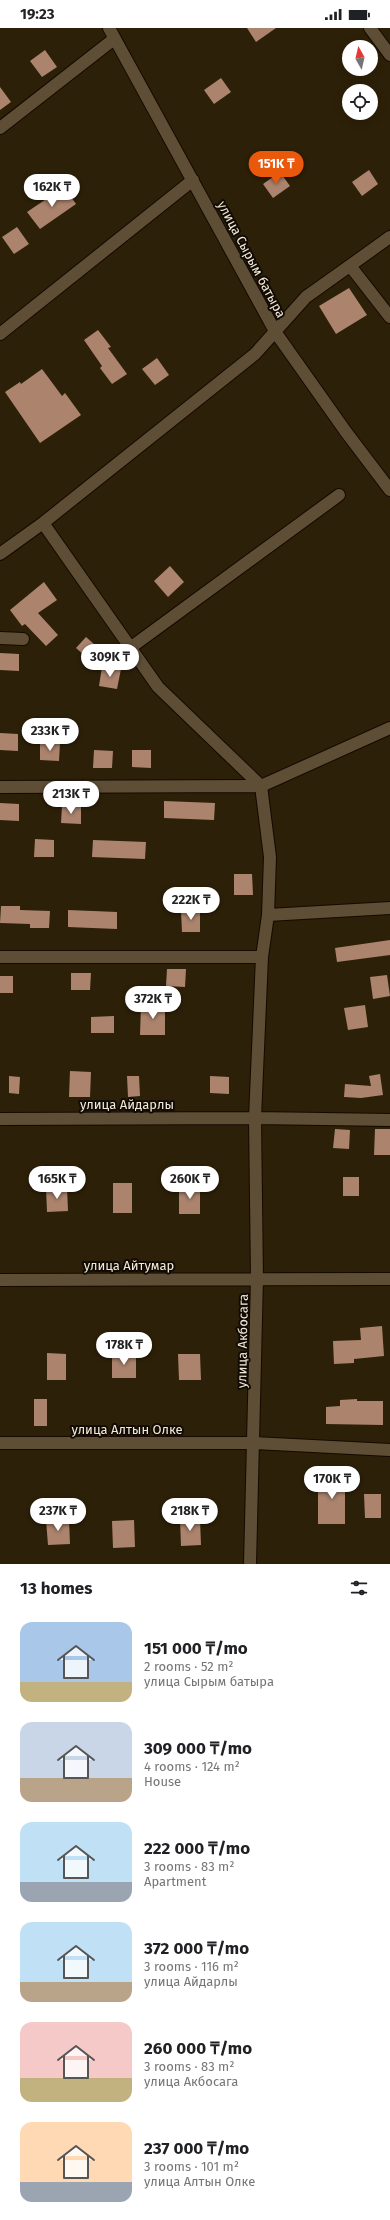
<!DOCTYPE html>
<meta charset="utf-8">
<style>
:root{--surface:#fff;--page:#f2f2f2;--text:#202124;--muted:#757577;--accent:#ea580c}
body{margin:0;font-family:"Fira Sans",sans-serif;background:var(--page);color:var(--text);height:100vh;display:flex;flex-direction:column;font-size:15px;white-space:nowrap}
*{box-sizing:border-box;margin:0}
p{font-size:13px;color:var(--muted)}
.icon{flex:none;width:22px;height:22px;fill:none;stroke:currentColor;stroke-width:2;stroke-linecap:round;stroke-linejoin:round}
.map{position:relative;height:1536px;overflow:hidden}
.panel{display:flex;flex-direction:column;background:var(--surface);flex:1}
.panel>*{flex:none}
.needle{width:26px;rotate:352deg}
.tools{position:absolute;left:342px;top:12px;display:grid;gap:8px}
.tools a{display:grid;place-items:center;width:36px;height:36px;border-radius:50%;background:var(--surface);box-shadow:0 2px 10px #0003;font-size:20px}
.price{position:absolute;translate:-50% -34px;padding:0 9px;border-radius:14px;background:#fff;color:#222;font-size:13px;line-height:26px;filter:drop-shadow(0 1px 2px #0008)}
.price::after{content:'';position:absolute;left:50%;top:24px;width:12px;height:9px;margin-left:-6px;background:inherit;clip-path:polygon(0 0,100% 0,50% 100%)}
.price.active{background:var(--accent);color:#fff}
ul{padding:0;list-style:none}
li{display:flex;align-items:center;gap:12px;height:100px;padding:0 20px}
li span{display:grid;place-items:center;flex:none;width:112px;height:80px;border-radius:12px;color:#555}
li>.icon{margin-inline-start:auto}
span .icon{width:48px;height:48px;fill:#fffc;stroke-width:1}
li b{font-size:17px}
h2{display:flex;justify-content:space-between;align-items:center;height:48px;padding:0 20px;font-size:17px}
.status{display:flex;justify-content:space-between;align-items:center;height:28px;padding:0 20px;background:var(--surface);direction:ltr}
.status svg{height:11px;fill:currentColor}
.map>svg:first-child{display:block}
.building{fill:#ac846e}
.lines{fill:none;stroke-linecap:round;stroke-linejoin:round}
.minor-casing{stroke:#150900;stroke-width:14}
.minor{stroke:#5e4e36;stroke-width:12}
.labels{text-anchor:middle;stroke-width:4;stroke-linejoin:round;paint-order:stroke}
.street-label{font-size:13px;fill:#f3eadb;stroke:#110b03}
</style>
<div class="status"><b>19:23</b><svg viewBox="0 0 49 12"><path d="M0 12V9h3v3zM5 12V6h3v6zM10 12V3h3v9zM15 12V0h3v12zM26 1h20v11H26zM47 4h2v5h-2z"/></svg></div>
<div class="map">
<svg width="390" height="1536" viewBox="0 0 390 1536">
<rect width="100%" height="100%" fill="#2d2008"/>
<!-- building -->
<path class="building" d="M247,0H276L256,14Z
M45,22L57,39L42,49L30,33Z
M221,50L231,64L214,76L204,62Z
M0,59L11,74L0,82Z
M369,142L378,156L362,168L352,154Z
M280,144L290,158L273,170L263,156Z
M64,159L76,176L40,201L27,184Z
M17,199L29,216L14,226L2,209Z
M349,260L367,287L336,306L319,278Z
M98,302L111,319L108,320L127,346L112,356L100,340L102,338L84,312Z
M157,330L169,347L155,357L142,341Z
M42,341L62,368L65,365L81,387L40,415L5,364L20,354L21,356Z
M170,538L184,554L168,569L154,553Z
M44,554L57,572L38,585L58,607L46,618L25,596L22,598L10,582Z
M86,609L103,624L93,635L76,620Z
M0,625L19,626V643L0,642Z
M102,639L121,641L117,661L99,658Z
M0,705L18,706V723L0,722Z
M40,715H60L59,733L40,732Z
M94,722L113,723L112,740H93Z
M132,722H151V740L132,739Z
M164,773L215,775L214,792L164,790Z
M0,775L19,776V793L0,792Z
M62,778H81V796L61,795Z
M35,811L54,812V829H34Z
M93,812L146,814L145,831L92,829Z
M234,846H252L253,867H234Z
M1,878H20V882L50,883L49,900H30V896L0,895Z
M68,882L117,884V901L68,899Z
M181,883H200V904H182Z
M390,912V927L337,934L335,920Z
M167,941H186L185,959L166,958Z
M71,945H91L90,962H71Z
M387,947L390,968L373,971L370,949Z
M0,948H13V965H0Z
M141,977H165V1007H140Z
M365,977L368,999L348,1002L344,980Z
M114,988V1005H91V989Z
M70,1043L91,1044L90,1069H69Z
M380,1046L383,1067L361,1070L344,1069L345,1056L371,1058L369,1048Z
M9,1048L20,1049L19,1066L9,1065Z
M127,1048H139L140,1068L128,1069Z
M210,1048L229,1049V1066L210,1065Z
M335,1101L350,1102L349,1121L333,1120Z
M375,1101H390V1127H374Z
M343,1149H359V1168H343Z
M113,1155H132V1185H113Z
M67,1159L68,1183L47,1184L46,1160Z
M179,1159H200V1186H179Z
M382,1298L384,1328L354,1331V1335L334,1336L333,1313L361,1312L360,1300Z
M47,1325L66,1326V1352H47Z
M136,1325V1350H112V1326Z
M178,1326H200L201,1352H179Z
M34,1371H47V1398H34Z
M357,1371V1373H383V1397L326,1396V1379L340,1378V1372Z
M318,1448H345V1496H318Z
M364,1466H381V1490H365Z
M69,1491L70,1516L48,1517L46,1492Z
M180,1491H200L201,1517L181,1518Z
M134,1492L135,1519L113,1520L112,1493Z"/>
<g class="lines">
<defs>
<path id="minor" d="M109,0L276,305L346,404L390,462
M370,0L390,27
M0,100L114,11
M351,239L390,289
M0,306L193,152
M43,495L158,659L261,758L270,829L268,887L262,929L255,1090L257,1250L250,1536
M0,526L43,495L255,326L306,269L390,209
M0,610L23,611
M130,620L339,467
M0,759L261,758L390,700
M268,887L390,880
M0,929H262
M0,1091L255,1090L390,1092
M0,1252L390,1251
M0,1415H254L390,1422"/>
</defs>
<!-- minor casing -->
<use href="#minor" class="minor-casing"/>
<!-- minor -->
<use href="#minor" class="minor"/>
</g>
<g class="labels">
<!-- street labels -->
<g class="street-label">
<text transform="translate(252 231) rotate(62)" y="5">улица Сырым батыра</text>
<text x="127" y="1081">улица Айдарлы</text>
<text x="129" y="1242">улица Айтумар</text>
<text transform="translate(242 1313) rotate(-89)" y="5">улица Акбосага</text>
<text x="127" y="1406">улица Алтын Олке</text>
</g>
</g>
</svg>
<div class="tools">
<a><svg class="needle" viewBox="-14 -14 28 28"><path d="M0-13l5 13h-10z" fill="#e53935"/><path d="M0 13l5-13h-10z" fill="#757577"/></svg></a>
<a><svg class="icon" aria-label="locate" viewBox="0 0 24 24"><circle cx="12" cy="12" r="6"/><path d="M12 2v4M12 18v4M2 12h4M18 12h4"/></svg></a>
</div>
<b class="price active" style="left:276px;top:157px">151K ₸</b>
<b class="price" style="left:52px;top:180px">162K ₸</b>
<b class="price" style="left:110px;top:650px">309K ₸</b>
<b class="price" style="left:50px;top:724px">233K ₸</b>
<b class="price" style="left:71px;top:787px">213K ₸</b>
<b class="price" style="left:191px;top:893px">222K ₸</b>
<b class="price" style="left:153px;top:992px">372K ₸</b>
<b class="price" style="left:57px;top:1172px">165K ₸</b>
<b class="price" style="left:190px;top:1172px">260K ₸</b>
<b class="price" style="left:124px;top:1338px">178K ₸</b>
<b class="price" style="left:332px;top:1472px">170K ₸</b>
<b class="price" style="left:58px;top:1504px">237K ₸</b>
<b class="price" style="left:190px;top:1504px">218K ₸</b>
</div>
<section class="panel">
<h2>13 homes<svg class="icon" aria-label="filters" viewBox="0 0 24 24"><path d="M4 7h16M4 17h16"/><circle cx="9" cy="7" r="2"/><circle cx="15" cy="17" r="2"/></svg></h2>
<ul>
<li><span style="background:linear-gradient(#a9c7e8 75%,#c2b280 0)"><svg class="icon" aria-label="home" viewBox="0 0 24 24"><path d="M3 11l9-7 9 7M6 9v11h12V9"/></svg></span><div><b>151 000 ₸/mo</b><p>2 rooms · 52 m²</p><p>улица Сырым батыра</p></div></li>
<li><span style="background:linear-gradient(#c9d6e8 70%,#b9a48a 0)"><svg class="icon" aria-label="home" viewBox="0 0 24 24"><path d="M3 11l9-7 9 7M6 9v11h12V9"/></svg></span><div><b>309 000 ₸/mo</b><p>4 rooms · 124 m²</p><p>House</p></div></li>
<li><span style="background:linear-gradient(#bfe0f5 75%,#9aa5b1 0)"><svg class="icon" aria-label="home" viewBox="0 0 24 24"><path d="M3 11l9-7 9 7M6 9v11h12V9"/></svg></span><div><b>222 000 ₸/mo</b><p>3 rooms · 83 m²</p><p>Apartment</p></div></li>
<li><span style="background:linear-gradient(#bfe0f5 75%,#b9a48a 0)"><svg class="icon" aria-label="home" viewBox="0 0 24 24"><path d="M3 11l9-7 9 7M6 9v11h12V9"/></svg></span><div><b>372 000 ₸/mo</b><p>3 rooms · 116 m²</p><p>улица Айдарлы</p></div></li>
<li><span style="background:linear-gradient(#f6c9c9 70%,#c2b280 0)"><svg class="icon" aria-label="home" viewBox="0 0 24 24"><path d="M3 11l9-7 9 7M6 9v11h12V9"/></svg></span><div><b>260 000 ₸/mo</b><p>3 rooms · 83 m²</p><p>улица Акбосага</p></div></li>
<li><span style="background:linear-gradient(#ffd9b3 75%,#9aa5b1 0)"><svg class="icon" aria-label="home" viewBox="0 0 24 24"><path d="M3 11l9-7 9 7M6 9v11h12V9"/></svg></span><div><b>237 000 ₸/mo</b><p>3 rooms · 101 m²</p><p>улица Алтын Олке</p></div></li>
</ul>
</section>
